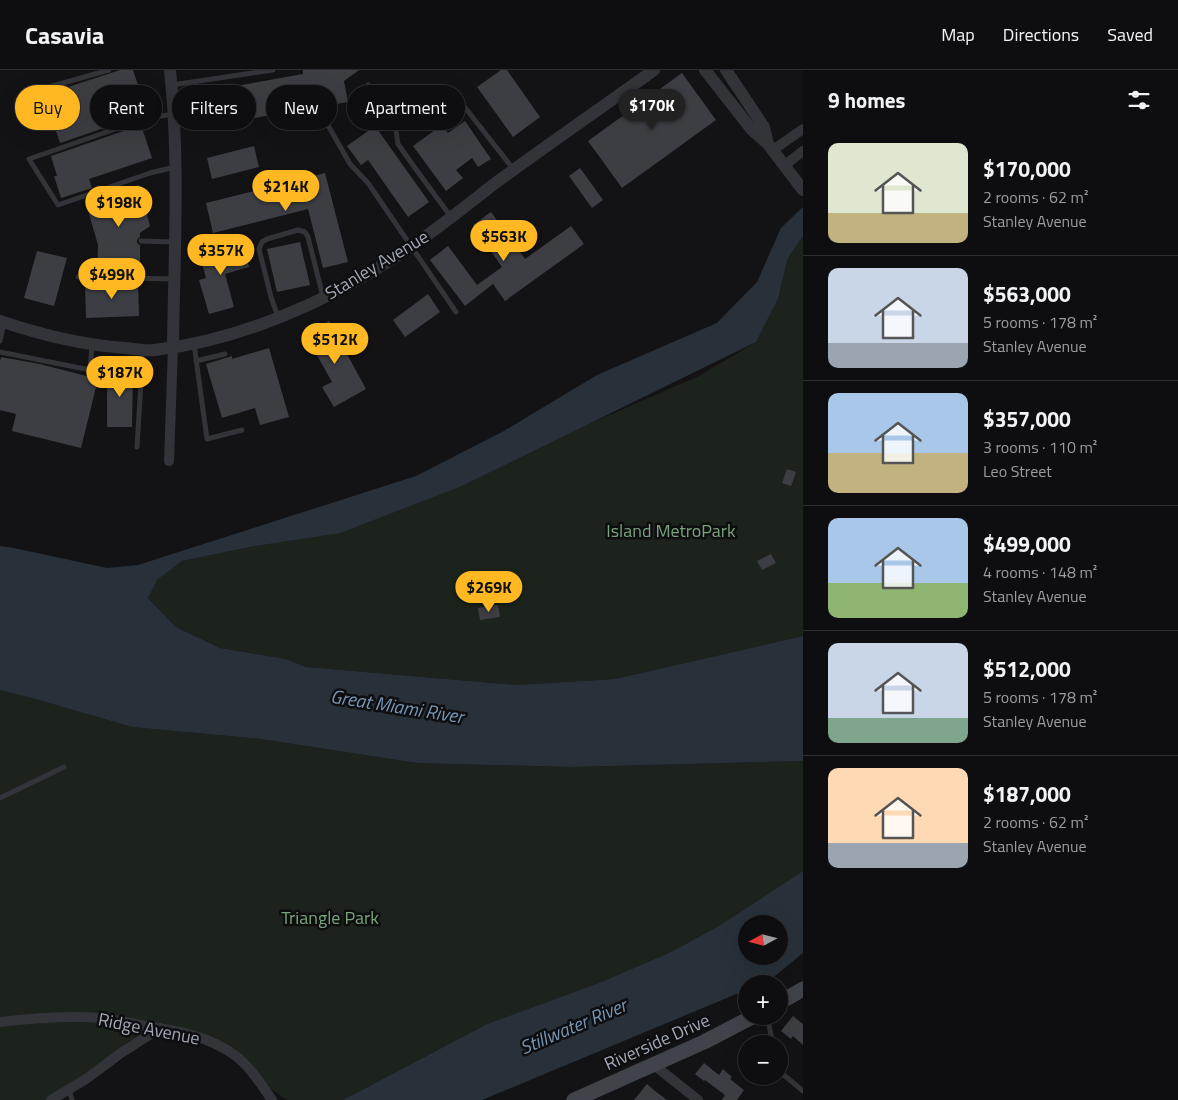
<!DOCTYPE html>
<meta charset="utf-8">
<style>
:root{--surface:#0e0e10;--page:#171719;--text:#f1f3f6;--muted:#9b9c9f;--line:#2e2e30;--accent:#ffb821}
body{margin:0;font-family:"Titillium Web",sans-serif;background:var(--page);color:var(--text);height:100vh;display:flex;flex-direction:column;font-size:19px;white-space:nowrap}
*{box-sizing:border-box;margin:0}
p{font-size:16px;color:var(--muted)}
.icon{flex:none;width:28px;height:28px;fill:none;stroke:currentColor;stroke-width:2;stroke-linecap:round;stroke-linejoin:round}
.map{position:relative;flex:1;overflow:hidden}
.drawer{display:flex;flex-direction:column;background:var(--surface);width:375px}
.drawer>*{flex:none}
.top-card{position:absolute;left:15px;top:15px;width:475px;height:45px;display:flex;gap:10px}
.needle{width:32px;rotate:263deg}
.controls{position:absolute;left:738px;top:845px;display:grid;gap:10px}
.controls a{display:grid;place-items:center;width:50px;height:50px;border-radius:50%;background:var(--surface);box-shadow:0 5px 20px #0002,0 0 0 1px var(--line);font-size:25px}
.price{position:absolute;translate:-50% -42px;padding:0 11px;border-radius:18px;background:var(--accent);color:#111;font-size:16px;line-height:32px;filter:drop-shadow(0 1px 2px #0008)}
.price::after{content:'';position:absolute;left:50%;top:30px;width:15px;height:11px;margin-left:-8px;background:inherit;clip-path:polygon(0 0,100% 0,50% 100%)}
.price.on{background:#222;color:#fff}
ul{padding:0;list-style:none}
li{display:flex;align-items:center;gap:15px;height:125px;padding:0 25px}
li+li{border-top:1px solid var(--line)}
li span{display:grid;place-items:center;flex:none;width:140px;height:100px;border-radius:10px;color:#555}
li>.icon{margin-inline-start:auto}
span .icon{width:60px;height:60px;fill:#fffc;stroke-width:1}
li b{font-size:21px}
h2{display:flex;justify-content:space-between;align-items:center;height:60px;padding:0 25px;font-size:21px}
.chip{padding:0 18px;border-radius:22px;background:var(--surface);box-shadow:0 5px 20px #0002,0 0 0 1px var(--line);font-size:18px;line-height:45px}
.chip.on{background:var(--accent);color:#111}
header{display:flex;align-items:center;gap:30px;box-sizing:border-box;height:70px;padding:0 25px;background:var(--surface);border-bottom:1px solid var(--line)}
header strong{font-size:24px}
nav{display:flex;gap:28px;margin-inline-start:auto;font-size:18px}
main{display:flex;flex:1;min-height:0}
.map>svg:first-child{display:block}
.green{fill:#1b231c}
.water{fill:#28313a;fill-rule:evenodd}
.building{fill:#3c3e43}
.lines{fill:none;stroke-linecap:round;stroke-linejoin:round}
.service{stroke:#33343a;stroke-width:5}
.minor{stroke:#33343a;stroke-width:10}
.tertiary{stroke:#33343a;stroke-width:12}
.secondary{stroke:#41434a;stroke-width:15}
.labels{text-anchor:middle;stroke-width:5;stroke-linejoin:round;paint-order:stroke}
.street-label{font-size:18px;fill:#a3a9b7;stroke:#0e0e10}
.park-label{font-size:18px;fill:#78a47b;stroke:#0e0e10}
.water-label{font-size:19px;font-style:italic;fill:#7697b6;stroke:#0e0e10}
</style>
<header>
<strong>Casavia</strong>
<nav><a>Map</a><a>Directions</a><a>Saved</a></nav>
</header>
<main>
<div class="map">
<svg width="803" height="1030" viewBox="0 0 803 1030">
<rect width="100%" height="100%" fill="#131315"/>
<!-- green -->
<path class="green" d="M803,166V566L615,609L516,615L306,597L286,589L220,578L176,557L148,528L157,510L182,491L255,476L462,416L577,359L699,306L756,272L778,229L788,188Z
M0,620L32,628L132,657L261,669L417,693L571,697L803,691V801L717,857L669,883L599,913L487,954L343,1030H287L259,1011L235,985L160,958L51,1030H0Z"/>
<!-- water -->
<path class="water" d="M803,137V166L788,188L778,229L756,272L462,416L340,463L255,476L182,491L157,510L148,528L176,557L220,578L286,589L306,597L516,615L615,609L803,566V691L571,697L417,693L261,669L132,657L32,628L0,620V476L14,478L107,498L138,495L416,406L502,362L597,305L717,253L757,212L781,158Z
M803,801V883L770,910L761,914H746V920L482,1030H343L487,954L599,913L669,883L717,857ZM746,854H779V886H746Z"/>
<!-- building -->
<path class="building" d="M120,0H133L146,39L137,42L139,46L60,73L52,49L61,46L53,22Z
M303,0H359L344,11L348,32L208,56L202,22L303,4Z
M501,0H507L540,47L513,67L477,17Z
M682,3L716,50L622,118L588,71Z
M465,51L491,89L478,97L472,88L456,100L463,108L446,121L413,76L442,55L448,63Z
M141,55L152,88L89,109L92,118L61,128L54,106H57L51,86Z
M375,56L429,132L408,147L368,90L361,95L347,76Z
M254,76L259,97L212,109L207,88Z
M580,98L603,130L592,138L569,106Z
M325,103L348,192L323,198L308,139L213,163L206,133Z
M139,115L150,156L140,163V167L137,170V173L140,175V200L97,199L98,175L85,130Z
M491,142L525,189L571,156L584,174L505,231L493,214L465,236L430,190L448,176L477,215L502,197L473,155Z
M300,172L310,215L277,222L267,179Z
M243,174L249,197L225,204L234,237L209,244L199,210L206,208L200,186Z
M37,181L67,188L54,236L24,228Z
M138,213L139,246L86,248L85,215Z
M428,224L440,242L405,267L393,250Z
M329,251L366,319L334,337L322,317L332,312L305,264Z
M269,278L289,347L260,355L255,338L222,348L206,294L232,286V289Z
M1,287L40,294L98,309L81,378L12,361L16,344L0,340V291Z
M107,299L133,300L132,357H107Z
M787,399L796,402L791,416L782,413Z
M771,484L776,493L762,500L757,491Z
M498,535L500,547L480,550L478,538Z
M793,946L803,954V975L793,966L791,969L781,961Z
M704,993L719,1005L723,999L732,1007L730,1009L744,1020L737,1030H722L725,1025L705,1010L704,1011L695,1004Z
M647,1014L655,1021L667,1030H634Z"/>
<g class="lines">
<!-- service -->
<path class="service" d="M172,15L273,0
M368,15L395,54L398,74L415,98L451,147
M45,18L109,0
M463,35L514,100
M173,44L144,49L29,89L58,135L150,103L175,97
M325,50L350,94L368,113L456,242
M141,171L174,172
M78,207L173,209
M278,247L271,227L259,179L262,172L267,169L298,160L305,162L308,167L323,227
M0,271L4,253
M194,274L207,369L242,360
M0,282L90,300L92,275
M196,291L225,284
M137,377L143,280
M0,728L64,697
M767,946L773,974
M779,1001L803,1021
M69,1020L72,1030"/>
<!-- minor -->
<path class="minor" d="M773,80L803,59
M785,95L803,81
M169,391L173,277
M0,952C34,948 68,945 102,948C119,950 135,954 151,957C180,961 209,967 233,984C249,995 261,1014 272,1030
M654,995L698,1030
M51,1030L86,1009L121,983L160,958"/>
<!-- tertiary -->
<path class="tertiary" d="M170,0C180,92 174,185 173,277
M705,0L752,60L768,74L803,120
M726,0L764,57L768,74
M0,251C41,265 82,275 125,278C135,279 146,281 155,280C241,270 329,231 400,184C433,163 463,138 494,114C547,75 601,38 654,0"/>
<!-- secondary -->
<path class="secondary" d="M779,933L803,919
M574,1030L704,972L754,946"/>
</g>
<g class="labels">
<!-- street labels -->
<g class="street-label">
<text transform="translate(377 195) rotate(-31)" y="6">Stanley Avenue</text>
<text transform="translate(149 959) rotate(11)" y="6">Ridge Avenue</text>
<text transform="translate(657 972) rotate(-24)" y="6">Riverside Drive</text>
</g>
<!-- park labels -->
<g class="park-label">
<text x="671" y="467">Island MetroPark</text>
<text x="330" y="854">Triangle Park</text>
</g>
<!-- water labels -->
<g class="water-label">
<text transform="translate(397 636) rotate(9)" y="7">Great Miami River</text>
<text transform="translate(573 956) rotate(-23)" y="7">Stillwater River</text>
</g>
</g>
</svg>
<div class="controls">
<a><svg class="needle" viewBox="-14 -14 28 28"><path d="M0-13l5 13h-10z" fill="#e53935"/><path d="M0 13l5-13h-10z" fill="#9b9c9f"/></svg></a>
<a>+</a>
<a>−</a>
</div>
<b class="price on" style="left:652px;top:61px">$170K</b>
<b class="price" style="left:286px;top:142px">$214K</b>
<b class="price" style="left:119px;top:158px">$198K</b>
<b class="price" style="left:504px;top:192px">$563K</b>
<b class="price" style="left:221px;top:206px">$357K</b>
<b class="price" style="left:112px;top:230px">$499K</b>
<b class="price" style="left:335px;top:295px">$512K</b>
<b class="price" style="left:120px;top:328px">$187K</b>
<b class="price" style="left:489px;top:543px">$269K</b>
<div class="top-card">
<a class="chip on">Buy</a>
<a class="chip">Rent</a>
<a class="chip">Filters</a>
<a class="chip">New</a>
<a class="chip">Apartment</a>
</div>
</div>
<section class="drawer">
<h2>9 homes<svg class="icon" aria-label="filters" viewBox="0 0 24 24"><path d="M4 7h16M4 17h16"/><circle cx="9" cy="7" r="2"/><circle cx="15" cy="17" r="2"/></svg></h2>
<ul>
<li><span style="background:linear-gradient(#dfe7d0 70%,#c2b280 0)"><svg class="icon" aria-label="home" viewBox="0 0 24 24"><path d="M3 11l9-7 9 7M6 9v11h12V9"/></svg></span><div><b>$170,000</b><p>2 rooms · 62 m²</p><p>Stanley Avenue</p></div></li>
<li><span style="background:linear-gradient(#c9d6e8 75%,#9aa5b1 0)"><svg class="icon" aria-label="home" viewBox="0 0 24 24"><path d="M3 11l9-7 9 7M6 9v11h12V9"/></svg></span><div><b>$563,000</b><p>5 rooms · 178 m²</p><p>Stanley Avenue</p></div></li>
<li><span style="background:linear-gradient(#a9c7e8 60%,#c2b280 0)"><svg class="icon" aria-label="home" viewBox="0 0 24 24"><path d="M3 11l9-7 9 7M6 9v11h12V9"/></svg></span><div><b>$357,000</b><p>3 rooms · 110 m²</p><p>Leo Street</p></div></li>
<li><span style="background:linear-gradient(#a9c7e8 65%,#8fb573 0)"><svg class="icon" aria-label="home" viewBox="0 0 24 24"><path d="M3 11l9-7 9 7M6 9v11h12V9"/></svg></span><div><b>$499,000</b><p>4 rooms · 148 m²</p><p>Stanley Avenue</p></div></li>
<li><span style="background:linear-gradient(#c9d6e8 75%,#7fa58c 0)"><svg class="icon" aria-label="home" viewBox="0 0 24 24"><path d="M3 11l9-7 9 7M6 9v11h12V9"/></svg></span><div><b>$512,000</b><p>5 rooms · 178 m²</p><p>Stanley Avenue</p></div></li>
<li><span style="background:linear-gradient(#ffd9b3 75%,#9aa5b1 0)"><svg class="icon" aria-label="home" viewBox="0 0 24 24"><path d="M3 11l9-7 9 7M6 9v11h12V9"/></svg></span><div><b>$187,000</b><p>2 rooms · 62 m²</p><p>Stanley Avenue</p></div></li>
</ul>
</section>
</main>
